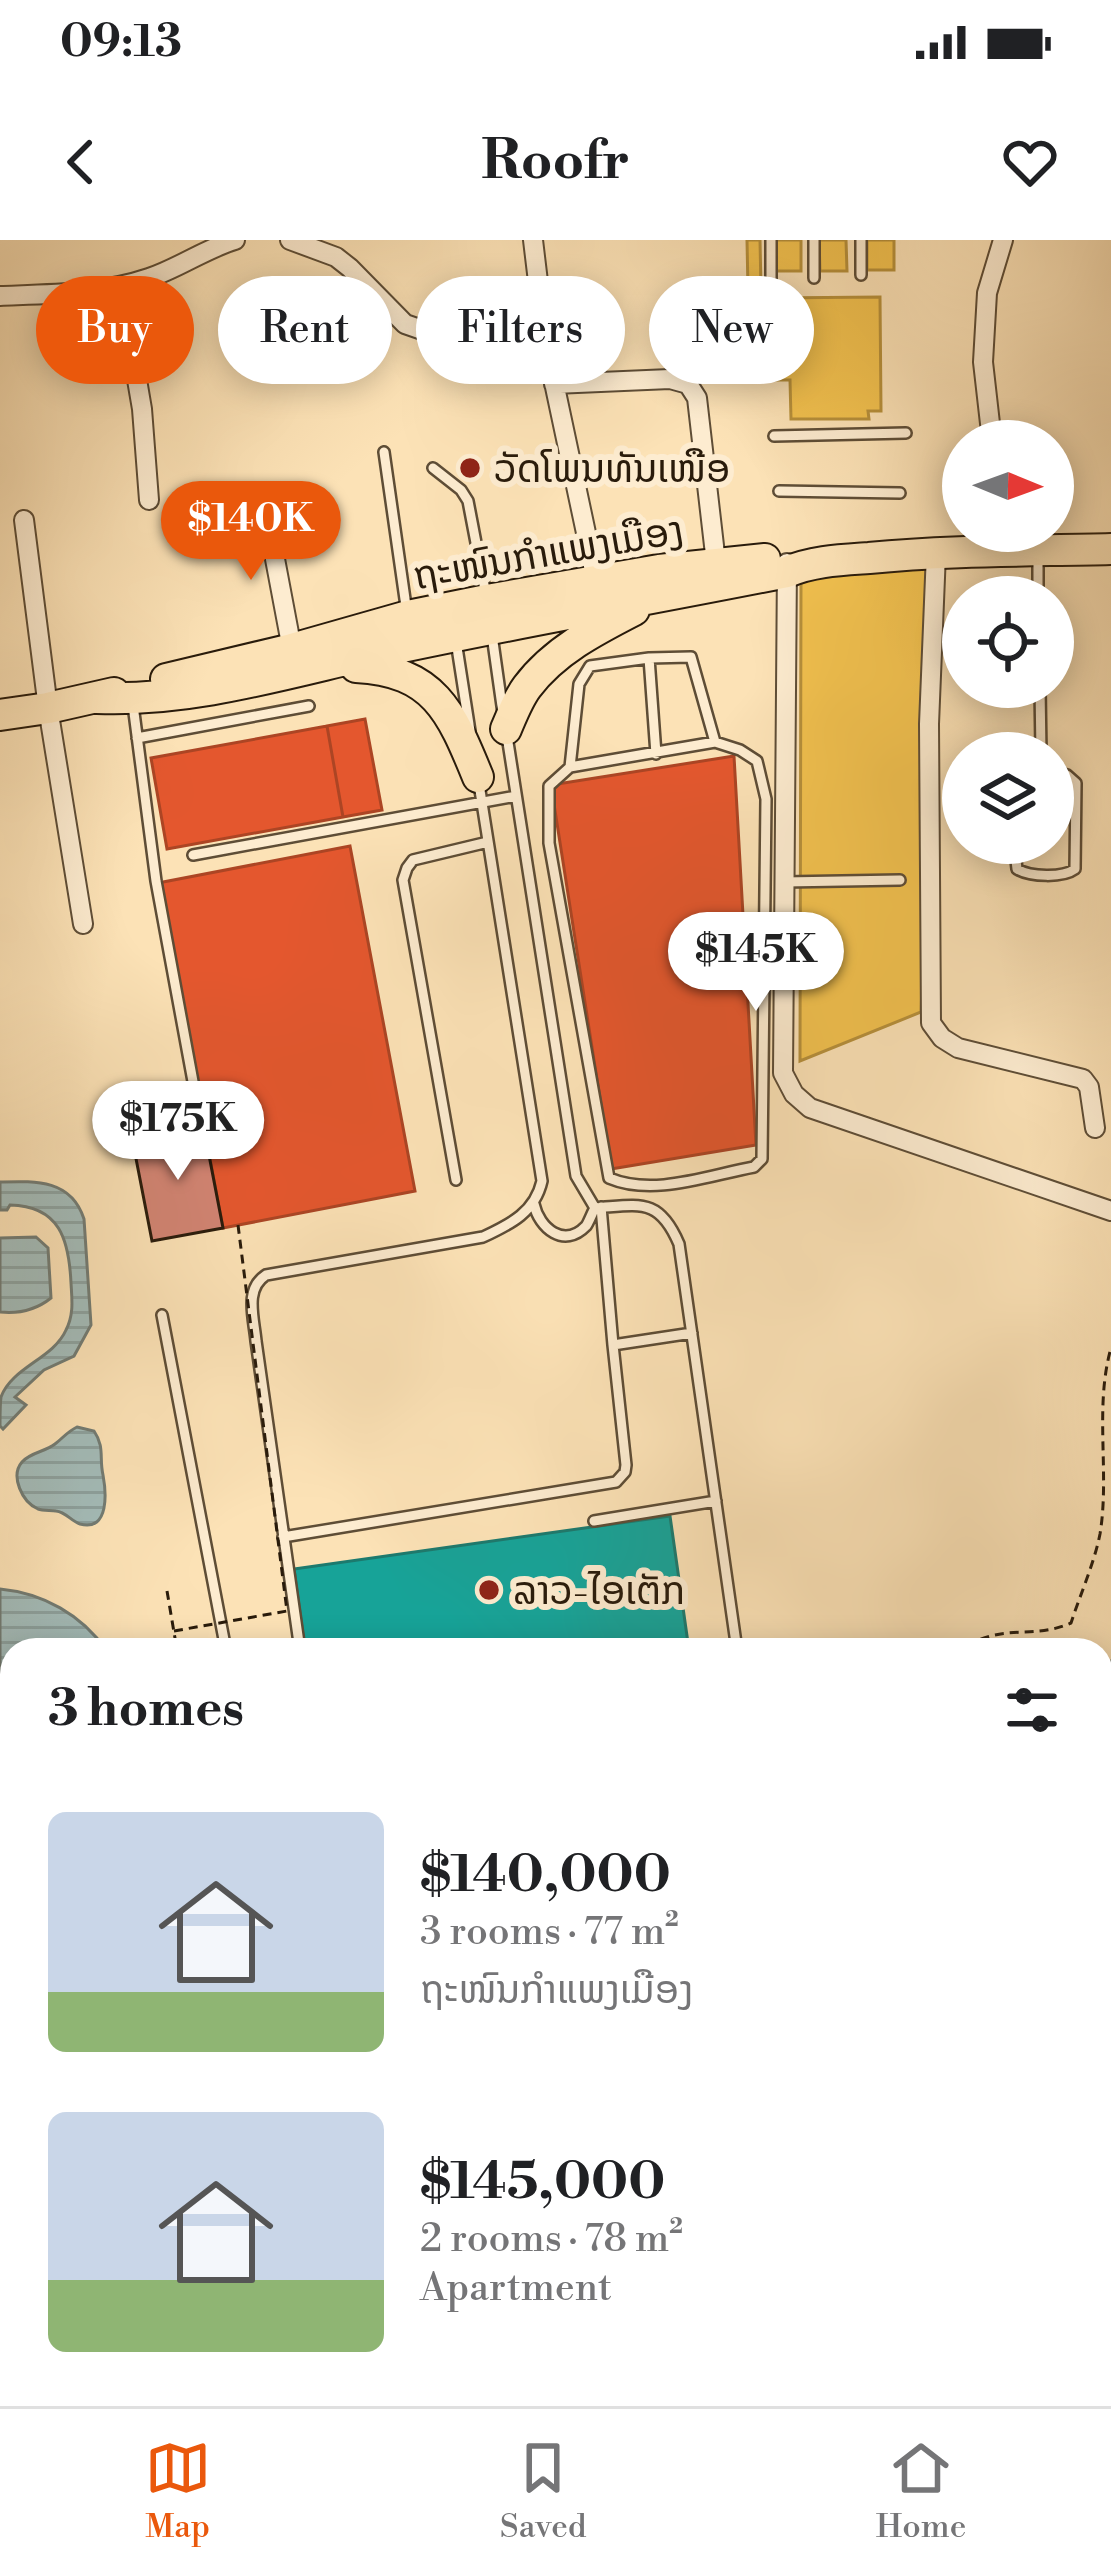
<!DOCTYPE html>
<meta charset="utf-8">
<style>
:root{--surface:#fff;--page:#f6f6f6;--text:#202124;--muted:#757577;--line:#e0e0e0;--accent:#ea580c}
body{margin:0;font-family:"Libre Bodoni","Noto Sans Lao",serif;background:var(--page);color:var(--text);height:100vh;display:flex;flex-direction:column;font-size:45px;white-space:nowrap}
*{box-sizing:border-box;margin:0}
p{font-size:39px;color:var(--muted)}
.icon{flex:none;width:66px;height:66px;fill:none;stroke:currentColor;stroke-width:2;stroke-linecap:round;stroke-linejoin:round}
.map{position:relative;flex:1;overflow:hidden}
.details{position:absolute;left:0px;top:1398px;width:1113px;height:768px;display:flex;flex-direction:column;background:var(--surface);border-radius:36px 36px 0 0;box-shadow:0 6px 30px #0003}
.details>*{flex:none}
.guide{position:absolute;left:36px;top:36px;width:1041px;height:108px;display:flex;gap:24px}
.needle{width:78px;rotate:91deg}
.buttons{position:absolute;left:942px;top:180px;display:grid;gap:24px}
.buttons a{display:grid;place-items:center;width:132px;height:132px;border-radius:50%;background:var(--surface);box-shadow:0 6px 30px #0003;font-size:60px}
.price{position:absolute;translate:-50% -102px;padding:0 27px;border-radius:42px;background:#fff;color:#222;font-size:39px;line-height:78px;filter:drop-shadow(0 3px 6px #0008)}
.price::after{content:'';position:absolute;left:50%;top:72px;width:36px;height:27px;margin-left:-18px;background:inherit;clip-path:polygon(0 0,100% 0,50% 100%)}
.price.on{background:var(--accent);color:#fff}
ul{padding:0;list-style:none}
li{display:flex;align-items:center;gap:36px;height:300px;padding:0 48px}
li span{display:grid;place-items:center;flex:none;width:336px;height:240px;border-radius:18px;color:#555}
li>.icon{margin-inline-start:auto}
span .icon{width:144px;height:144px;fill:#fffc;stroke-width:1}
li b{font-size:51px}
h2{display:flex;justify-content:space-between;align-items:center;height:144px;padding:0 48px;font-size:51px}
.tag{padding:0 42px;border-radius:54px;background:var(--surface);box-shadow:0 6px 30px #0003;font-size:42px;line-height:108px}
.tag.on{background:var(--accent);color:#fff}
.status{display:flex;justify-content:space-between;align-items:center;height:84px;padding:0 60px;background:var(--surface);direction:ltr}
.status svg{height:33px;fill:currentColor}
header{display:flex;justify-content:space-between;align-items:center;height:156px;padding:0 48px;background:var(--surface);font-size:54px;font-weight:700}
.tab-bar{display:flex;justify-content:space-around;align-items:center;height:168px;border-top:3px solid var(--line);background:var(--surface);font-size:33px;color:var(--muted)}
.tab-bar a{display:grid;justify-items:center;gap:6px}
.tab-bar .on{color:var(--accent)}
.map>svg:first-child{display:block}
.park{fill:url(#park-crowns);stroke:#746f4c;stroke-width:3}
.water{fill:url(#water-rules);stroke:#727b73;stroke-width:3}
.homes{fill:#f2c14e;stroke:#b68f3a;stroke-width:3}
.shops{fill:#e4572e;stroke:#ac4524;stroke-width:3}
.public{fill:#17a398;stroke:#1c7a6e;stroke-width:3}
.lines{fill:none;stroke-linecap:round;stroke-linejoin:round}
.canal{stroke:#a3bbb8;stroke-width:18}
.building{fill:#d28473;stroke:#291b0b;stroke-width:3}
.lane-casing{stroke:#5e4d36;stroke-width:14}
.street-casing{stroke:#5e4d36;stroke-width:22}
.secondary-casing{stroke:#291b0b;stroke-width:32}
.primary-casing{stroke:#291b0b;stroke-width:34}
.path{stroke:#291b0b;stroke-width:3;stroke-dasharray:9 6;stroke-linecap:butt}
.lane{stroke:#fdecd0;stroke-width:9}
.street{stroke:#fdecd0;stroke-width:18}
.secondary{stroke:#fdecd0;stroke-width:27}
.primary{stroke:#fce2b6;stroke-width:30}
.path-bridge{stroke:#291b0b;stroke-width:3;stroke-dasharray:9 6;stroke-linecap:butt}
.poi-dot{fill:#8f2418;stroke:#fdecd0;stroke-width:4.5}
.labels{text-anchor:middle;stroke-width:12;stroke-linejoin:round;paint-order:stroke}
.poi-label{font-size:39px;fill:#291b0b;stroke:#fdecd0;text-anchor:start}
.street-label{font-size:39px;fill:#291b0b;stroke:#fdecd0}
</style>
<div class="status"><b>09:13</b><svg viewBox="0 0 49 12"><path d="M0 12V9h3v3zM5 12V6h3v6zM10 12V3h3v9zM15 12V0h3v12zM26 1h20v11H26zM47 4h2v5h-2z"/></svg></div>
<header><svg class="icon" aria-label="back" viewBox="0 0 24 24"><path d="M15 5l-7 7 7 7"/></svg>Roofr<svg class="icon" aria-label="heart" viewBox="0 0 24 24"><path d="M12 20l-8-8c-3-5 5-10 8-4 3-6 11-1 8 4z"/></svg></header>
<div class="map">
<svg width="1111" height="2166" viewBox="0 0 1111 2166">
<defs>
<pattern id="park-crowns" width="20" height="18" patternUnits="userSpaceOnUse" patternTransform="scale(3)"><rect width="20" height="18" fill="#c0c38d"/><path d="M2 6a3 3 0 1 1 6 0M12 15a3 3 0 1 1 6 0" fill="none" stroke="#a5a778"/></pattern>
<pattern id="water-rules" width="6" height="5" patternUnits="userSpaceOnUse" patternTransform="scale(3)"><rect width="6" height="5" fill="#a3bbb8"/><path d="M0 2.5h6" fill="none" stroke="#8ca09d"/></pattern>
</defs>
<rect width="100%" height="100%" fill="#fce2b6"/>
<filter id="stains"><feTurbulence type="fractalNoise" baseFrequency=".00167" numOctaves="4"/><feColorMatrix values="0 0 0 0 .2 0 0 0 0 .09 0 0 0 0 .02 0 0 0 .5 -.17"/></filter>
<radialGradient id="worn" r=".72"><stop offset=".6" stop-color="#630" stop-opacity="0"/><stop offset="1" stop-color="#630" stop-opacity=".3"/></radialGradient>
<!-- park -->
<path class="park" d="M12,1653V1785L0,1786V1654Z"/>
<!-- water -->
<path class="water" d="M0,942C35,941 71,939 84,979L91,1085L74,1116L44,1130L15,1157L26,1165L3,1189L0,1186C0,1178 0,1164 1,1157C12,1127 53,1119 66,1090C74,1074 72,1060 71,1043C69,1000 60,966 10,965L7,970H0Z
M36,997L48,1008L51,1058C36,1070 19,1074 0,1072V998Z
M77,1187L94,1191C105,1207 99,1218 103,1235C106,1251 110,1292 80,1284C71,1281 66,1272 56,1271C51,1270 43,1271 38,1269C22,1262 10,1236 22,1222C31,1212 45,1212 55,1204C64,1197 67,1192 77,1187Z
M0,1349C43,1353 82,1375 106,1410H12V1523L0,1536Z
M1111,1421V1592L1101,1594V1427Z
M12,1540V1591L0,1602V1553Z"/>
<!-- homes -->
<path class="homes" d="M747,0H760L761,49L748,50Z
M773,0H801V31H774Z
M819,0H846L847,31H820Z
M867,0H894V30H867Z
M880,57L881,171H868L869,179H791L790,140H772L771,58Z
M927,323L930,537L921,772L800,821L801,339Z"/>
<!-- shops -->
<path class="shops" d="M365,479L382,570L343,577L327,486Z
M327,486L343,577L167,609L151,518Z
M734,516L756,905L611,929L551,545Z
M350,606L415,951L223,988L158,643Z"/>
<!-- public -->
<path class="public" d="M670,1276L689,1410H305L294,1329Z"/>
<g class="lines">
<!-- canal -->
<path class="canal" d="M1101,1640L1111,1638
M0,1819L12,1818"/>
</g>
<!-- building -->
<path class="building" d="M203,884L223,988L152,1001L132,898Z"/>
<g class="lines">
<defs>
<path id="lane" d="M771,0V42
M814,0V38
M861,0V35
M774,196L906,193
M384,212L407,373
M433,228L461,250L468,261L486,355
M779,251L900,253
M1038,316V357
M492,395L503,473
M456,401L470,491
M649,418L656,514
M1040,447L1041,513
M133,465L156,641L199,874
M507,496L576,936L595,968
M137,498L309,466
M715,502L740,510L757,521L766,559L762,919L754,927C709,935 654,957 609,938L549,603V546L570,527Z
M570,527L579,444L590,426L649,418L691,417L715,502
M1014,603L1017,629C1030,637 1063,638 1075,629L1076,543L1067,535L1053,531
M193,615L516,556
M784,642L900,640
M456,940L403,640L407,628L413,620L488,602
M534,964C539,988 564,1009 586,986C588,984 593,971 595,968
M601,967L613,1105
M595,968C640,965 659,957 679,1004L737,1410
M162,1075L226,1410
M594,1281L716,1261
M283,1297L616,1242L625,1232L626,1225L613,1105L692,1093
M300,1410L256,1101C254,1078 244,1049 266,1035L483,997C511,984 535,972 542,941L479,544"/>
<path id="street" d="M290,0L336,17L350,28L405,84L428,92L545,100
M533,0L545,100L596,340
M121,46L142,169L149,260
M0,56C50,54 102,54 149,38C179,28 205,9 235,0
M554,144L670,139L688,144L697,158L716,323
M992,201L983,122L987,53L1003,0
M265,266L292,409
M24,280L48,468L83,684
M936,313L929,484L931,783L942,798L958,808L1083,839L1089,847L1095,888
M787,323L783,833L794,854L810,868L1111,971
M176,2154L178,2166
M0,2165L34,2154"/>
<path id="secondary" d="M1101,1690L1111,1689
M0,1866L12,1864
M621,2154L622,2166"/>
<path id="primary" d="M356,427C434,431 451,471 478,537
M166,439L292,409L408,376L487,360L659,330L765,319
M97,458C198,462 295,430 393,409C524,381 656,358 787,332C813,321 841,320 869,318C949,310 1030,311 1111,309
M0,475L48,468L114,453
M506,489C512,475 518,459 527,447C554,411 595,390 634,370"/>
</defs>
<!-- lane casing -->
<use href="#lane" class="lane-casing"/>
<!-- street casing -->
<use href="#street" class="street-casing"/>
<!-- secondary casing -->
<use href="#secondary" class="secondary-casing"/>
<!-- primary casing -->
<use href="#primary" class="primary-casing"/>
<!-- path -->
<path class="path" d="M167,1351L177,1410
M974,1410V1402C1011,1385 1034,1399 1071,1383C1080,1355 1094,1324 1100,1294C1110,1233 1094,1168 1111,1108"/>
<!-- lane -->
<use href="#lane" class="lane"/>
<!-- street -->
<use href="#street" class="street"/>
<!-- secondary -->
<use href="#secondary" class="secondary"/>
<!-- primary -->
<use href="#primary" class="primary"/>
<!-- path-bridge -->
<path class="path-bridge" d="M174,1391L287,1371L238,985"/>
</g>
<!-- markers -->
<g class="poi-dot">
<circle cx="470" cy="228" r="12"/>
<circle cx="489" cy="1350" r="12"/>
</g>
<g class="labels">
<!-- poi labels -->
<g class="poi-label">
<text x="494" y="242">ວັດໂພນທັນເໜືອ</text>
<text x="513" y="1364">ລາວ-ໄອເຕັກ</text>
</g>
<!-- street labels -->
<g class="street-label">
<text transform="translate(548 312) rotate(-10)" y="14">ຖະໜົນກຳແພງເມືອງ</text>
</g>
</g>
<rect width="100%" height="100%" filter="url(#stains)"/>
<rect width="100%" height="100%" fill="url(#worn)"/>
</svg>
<div class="buttons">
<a><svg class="needle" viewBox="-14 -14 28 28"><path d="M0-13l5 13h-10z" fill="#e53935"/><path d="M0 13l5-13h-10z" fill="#757577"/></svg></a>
<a><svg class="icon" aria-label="locate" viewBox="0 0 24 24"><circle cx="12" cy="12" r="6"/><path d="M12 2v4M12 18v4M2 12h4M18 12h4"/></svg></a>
<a><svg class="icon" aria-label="layers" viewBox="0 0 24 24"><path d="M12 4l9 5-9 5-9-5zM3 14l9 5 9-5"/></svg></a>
</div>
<b class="price on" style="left:251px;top:343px">$140K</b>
<b class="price" style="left:756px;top:774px">$145K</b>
<b class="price" style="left:178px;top:943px">$175K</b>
<div class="guide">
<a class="tag on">Buy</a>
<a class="tag">Rent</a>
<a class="tag">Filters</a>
<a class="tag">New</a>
</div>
<section class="details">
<h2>3 homes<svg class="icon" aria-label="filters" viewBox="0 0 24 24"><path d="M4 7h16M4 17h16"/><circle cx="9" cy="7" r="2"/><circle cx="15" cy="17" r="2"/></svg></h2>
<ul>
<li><span style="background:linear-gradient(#c9d6e8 75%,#8fb573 0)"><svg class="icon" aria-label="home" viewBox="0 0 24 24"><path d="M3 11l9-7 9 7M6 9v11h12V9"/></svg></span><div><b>$140,000</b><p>3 rooms · 77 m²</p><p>ຖະໜົນກຳແພງເມືອງ</p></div></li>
<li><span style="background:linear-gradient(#c9d6e8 70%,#8fb573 0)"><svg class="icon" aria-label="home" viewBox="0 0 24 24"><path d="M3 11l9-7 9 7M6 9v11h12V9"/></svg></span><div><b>$145,000</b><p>2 rooms · 78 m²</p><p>Apartment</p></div></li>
</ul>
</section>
</div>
<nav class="tab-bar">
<a class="on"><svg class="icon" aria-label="map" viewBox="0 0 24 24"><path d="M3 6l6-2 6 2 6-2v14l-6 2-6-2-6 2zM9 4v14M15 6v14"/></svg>Map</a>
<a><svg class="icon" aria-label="saved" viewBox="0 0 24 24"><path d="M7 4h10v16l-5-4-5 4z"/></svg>Saved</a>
<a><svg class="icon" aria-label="home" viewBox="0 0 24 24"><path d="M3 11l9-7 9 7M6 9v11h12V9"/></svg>Home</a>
</nav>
